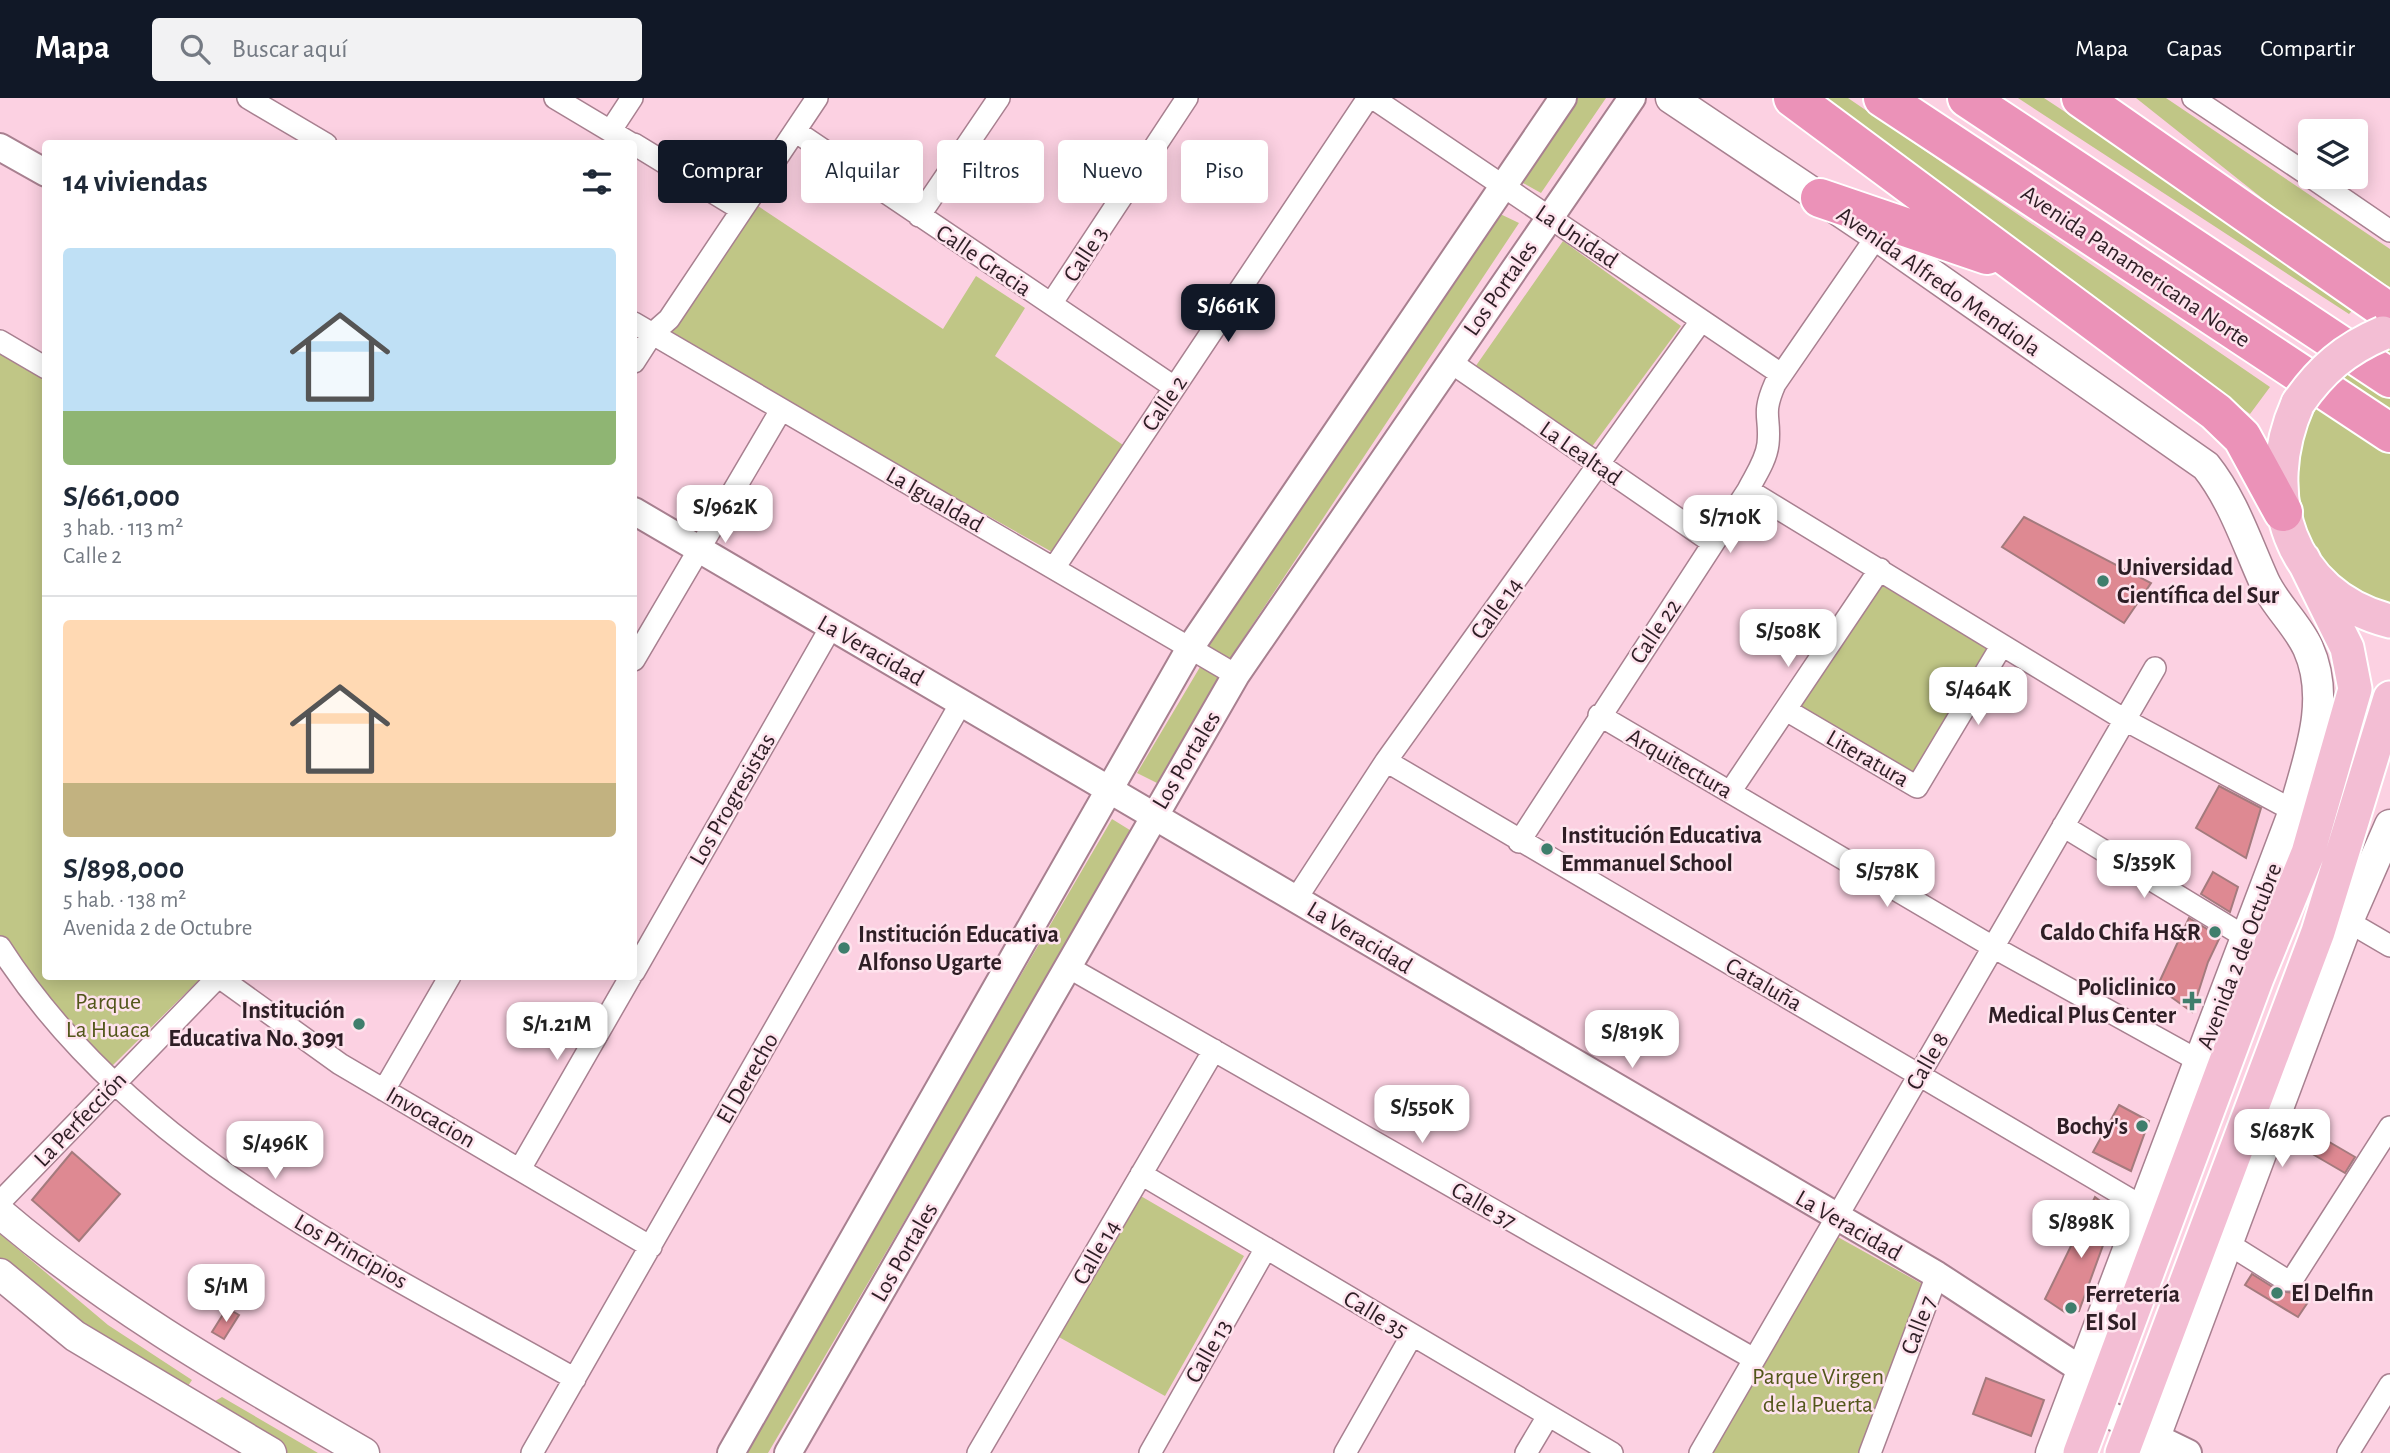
<!DOCTYPE html>
<html lang="es">
<meta charset="utf-8">
<style>
:root{--surface:#fff;--page:#f2f2f3;--text:#1f2937;--muted:#747a83;--line:#e0e1e3;--accent:#111827}
body{margin:0;font-family:"Alegreya Sans",sans-serif;background:var(--page);color:var(--text);height:100vh;display:flex;flex-direction:column;font-size:26px;white-space:nowrap}
*{box-sizing:border-box;margin:0}
p{font-size:23px;color:var(--muted)}
.icon{flex:none;width:38px;height:38px;fill:none;stroke:currentColor;stroke-width:2;stroke-linecap:round;stroke-linejoin:round}
.map{position:relative;flex:1;overflow:hidden}
.drawer{position:absolute;left:42px;top:42px;width:595px;height:840px;display:flex;flex-direction:column;background:var(--surface);border-radius:7px;box-shadow:0 4px 18px #0003}
.drawer>*{flex:none}
.guide{position:absolute;left:658px;top:42px;width:665px;height:63px;display:flex;gap:14px}
.tools{position:absolute;left:2298px;top:21px;display:grid;gap:14px}
.tools a{display:grid;place-items:center;width:70px;height:70px;border-radius:7px;background:var(--surface);box-shadow:0 4px 18px #0003;font-size:35px}
.price{position:absolute;translate:-50% -60px;padding:0 16px;border-radius:14px;background:#fff;color:#222;font-size:23px;line-height:46px;filter:drop-shadow(0 2px 4px #0008)}
.price::after{content:'';position:absolute;left:50%;top:42px;width:21px;height:16px;margin-left:-10px;background:inherit;clip-path:polygon(0 0,100% 0,50% 100%)}
.price.selected{background:var(--accent);color:#fff}
ul{padding:0;list-style:none}
li{display:grid;align-content:center;gap:14px;height:371px;padding:0 21px}
li+li{border-top:2px solid var(--line)}
li span{display:grid;place-items:center;height:217px;border-radius:7px;color:#555}
li>.icon{margin-inline-start:auto}
span .icon{width:126px;height:126px;fill:#fffc;stroke-width:1}
li b{font-size:30px}
h2{display:flex;justify-content:space-between;align-items:center;height:84px;padding:0 21px;font-size:30px}
.chip{padding:0 24px;border-radius:7px;background:var(--surface);box-shadow:0 4px 18px #0003;font-size:24px;line-height:63px}
.chip.selected{background:var(--accent);color:#fff}
header{display:flex;align-items:center;gap:42px;box-sizing:border-box;height:98px;padding:0 35px;background:var(--accent);color:#fff}
header strong{font-size:33px}
nav{display:flex;gap:38px;margin-inline-start:auto;font-size:24px}
.search{width:490px;height:63px;background:var(--page);display:flex;align-items:center;gap:18px;box-sizing:border-box;padding:0 24px;border-radius:7px;color:var(--muted);font-size:26px}
.map>svg:first-child{display:block}
.green{fill:#c0c686}
.building{fill:#de8992;stroke:#a47a7d;stroke-width:2}
.lines{fill:none;stroke-linecap:round;stroke-linejoin:round}
.minor-casing{stroke:#a88090;stroke-width:24}
.tertiary-casing{stroke:#a88090;stroke-width:30}
.secondary-casing{stroke:#a88090;stroke-width:33}
.primary-casing{stroke:#fff;stroke-width:37}
.motorway-casing{stroke:#fff;stroke-width:42}
.minor{stroke:#fff;stroke-width:21}
.tertiary{stroke:#fff;stroke-width:26}
.secondary{stroke:#fff;stroke-width:30}
.primary{stroke:#f3bed4;stroke-width:33}
.motorway{stroke:#eb92b8;stroke-width:38}
.primary-bridge-casing{stroke:#fff;stroke-width:37;stroke-linecap:butt}
.primary-bridge{stroke:#f3bed4;stroke-width:33}
.poi-dot{fill:#3f7e6c;stroke:#fee3ed;stroke-width:2.5}
.labels{text-anchor:middle;stroke-width:5;stroke-linejoin:round;paint-order:stroke}
.street-label{font-size:24px;fill:#2e1e25;stroke:#fee3ed}
.poi-label{font-size:24px;font-weight:bold;fill:#2e1e25;stroke:#fee3ed;text-anchor:start}
.park-label{font-size:24px;fill:#52561a;stroke:#fee3ed}
</style>
<header>
<strong>Mapa</strong>
<div class="search"><svg class="icon" aria-label="search" viewBox="0 0 24 24"><circle cx="10" cy="10" r="6"/><path d="M15 15l6 6"/></svg>Buscar aquí</div>
<nav><a>Mapa</a><a>Capas</a><a>Compartir</a></nav>
</header>
<div class="map">
<svg width="2390" height="1355" viewBox="0 0 2390 1355">
<rect width="100%" height="100%" fill="#fcd1e2"/>
<!-- green -->
<path class="green" d="M1575,0H1606L1541,95L1523,85L1522,78Z
M1821,0H1848L2270,289L2250,316Z
M2018,0H2044L2357,207L2349,216Z
M2136,0H2166L2390,151V189L2360,173L2297,128Z
M758,108L943,231L976,178L1025,210L995,258L1123,347L1052,454L669,238Z
M1496,114L1519,125L1231,559L1224,562L1207,554V546Z
M1563,143L1681,228L1591,350L1473,272Z
M2390,250V508C2365,497 2341,486 2323,464C2274,404 2292,315 2351,269C2362,261 2378,256 2390,250Z
M0,253L45,279L46,878L202,879L112,968L100,965L0,840Z
M1881,479L1995,549L1914,682L1792,611Z
M1200,569L1224,580L1159,686L1137,675Z
M1112,721L1133,734L768,1355H742Z
M1139,1097L1244,1158L1165,1298L1057,1238Z
M0,1136L108,1227L192,1282L180,1300L0,1169Z
M1836,1138L1924,1187L1862,1355H1709Z
M222,1299L318,1355H278L210,1306Z"/>
<!-- building -->
<path class="building" d="M2024,419L2151,485L2124,525L2002,449Z
M2219,688L2261,710L2246,760L2196,730Z
M2213,774L2238,789L2230,814L2201,796Z
M2189,820L2220,839L2208,864L2192,914L2157,889Z
M2119,1007L2149,1023L2131,1073L2093,1054Z
M2307,1031L2355,1059L2345,1075L2297,1047Z
M72,1054L120,1096L79,1143L32,1102Z
M2095,1099L2112,1112L2113,1120L2079,1213L2066,1215L2045,1201Z
M2252,1176L2279,1193L2294,1195L2308,1204L2298,1219L2245,1187Z
M227,1210L239,1217L224,1241L212,1234Z
M1986,1280L2044,1302L2031,1338L1973,1316Z"/>
<g class="lines">
<defs>
<path id="minor" d="M248,0L326,46
M555,0L632,46
M1373,0L1781,276
M2193,0L2310,78
M611,32L632,0
M795,33L1174,289
M634,46L742,112
M2311,79L2390,133
M919,118L999,0
M1051,206L1187,0
M634,225L1236,577
M0,243L46,270
M1449,263L1713,445
M634,264L652,236L669,221L817,0
M1748,392L2125,622L2294,713
M1054,470L1368,0
M634,562L781,312
M1786,612L1917,689L2002,547
M1599,617L1993,849L2199,963
M1386,663L2143,1109
M1730,694L1880,471
M2063,728L2247,840
M1519,744L1748,392C1755,378 1766,363 1768,346C1771,318 1761,318 1775,286L1877,138
M1296,801L1386,663L1701,223
M2337,817L2390,848
M0,849C133,1057 368,1163 575,1281
M1068,869L1754,1261
M634,874L831,529
M219,879L340,966L651,1149
M384,992L450,878
M520,1071L631,878
M1141,1076L1612,1355
M0,1104L219,878
M2227,1145L2286,1182H2292L2390,1029
M532,1355L961,605
M978,1355L1214,952
M1150,1355L1266,1150
M1345,1355L1412,1237
M1526,1355L1548,1318
M1700,1355L2155,570
M1870,1355L1937,1177
M2348,1355L2390,1287"/>
<path id="tertiary" d="M0,49L46,75
M634,413L1937,1177L2082,1272
M2079,1302L2188,1355
M731,1355L1190,550L1563,0
M788,1355L1236,577L1632,0"/>
<path id="secondary" d="M1671,0L1877,138L2206,368C2233,402 2246,443 2264,483C2275,507 2297,526 2308,550C2332,603 2308,661 2294,713L2051,1355
M0,1115C111,1210 237,1281 364,1355
M0,1176L75,1238L271,1355
M2149,1355L2348,823L2390,727"/>
<path id="primary" d="M2298,305C2258,395 2288,497 2390,523
M2080,1355L2257,880L2308,755L2355,591L2347,550L2303,461
M2122,1355L2318,834L2390,600"/>
<path id="motorway" d="M1793,0L2216,314L2242,339L2283,414
M1883,0L2390,335
M1967,0L2390,280
M2081,0L2390,215
M1820,100L1987,157"/>
</defs>
<!-- minor casing -->
<use href="#minor" class="minor-casing"/>
<!-- tertiary casing -->
<use href="#tertiary" class="tertiary-casing"/>
<!-- secondary casing -->
<use href="#secondary" class="secondary-casing"/>
<!-- primary casing -->
<use href="#primary" class="primary-casing"/>
<!-- motorway casing -->
<use href="#motorway" class="motorway-casing"/>
<!-- minor -->
<use href="#minor" class="minor"/>
<!-- tertiary -->
<use href="#tertiary" class="tertiary"/>
<!-- secondary -->
<use href="#secondary" class="secondary"/>
<!-- primary -->
<use href="#primary" class="primary"/>
<!-- motorway -->
<use href="#motorway" class="motorway"/>
<defs>
<path id="primary-bridge" d="M2298,305C2321,272 2345,251 2383,235"/>
</defs>
<!-- primary-bridge casing -->
<use href="#primary-bridge" class="primary-bridge-casing"/>
<!-- primary-bridge -->
<use href="#primary-bridge" class="primary-bridge"/>
</g>
<!-- markers -->
<g class="poi-dot">
<circle cx="2103" cy="483" r="7"/>
<circle cx="1547" cy="751" r="7"/>
<circle cx="2215" cy="834" r="7"/>
<circle cx="844" cy="850" r="7"/>
<path d="M2188.5 892.5h7v7h7v7h-7v7h-7v-7h-7v-7h7z"/>
<circle cx="359" cy="926" r="7"/>
<circle cx="2142" cy="1028" r="7"/>
<circle cx="2277" cy="1195" r="7"/>
<circle cx="2071" cy="1210" r="7"/>
</g>
<g class="labels">
<!-- street labels -->
<g class="street-label">
<text transform="translate(1577 138) rotate(34)" y="8">La Unidad</text>
<text transform="translate(1085 156) rotate(-57)" y="8">Calle 3</text>
<text transform="translate(984 162) rotate(34)" y="8">Calle Gracia</text>
<text transform="translate(2136 168) rotate(34)" y="8">Avenida Panamericana Norte</text>
<text transform="translate(1939 183) rotate(35)" y="8">Avenida Alfredo Mendiola</text>
<text transform="translate(1500 190) rotate(-55)" y="8">Los Portales</text>
<text transform="translate(1164 305) rotate(-56)" y="8">Calle 2</text>
<text transform="translate(1581 355) rotate(35)" y="8">La Lealtad</text>
<text transform="translate(935 401) rotate(30)" y="8">La Igualdad</text>
<text transform="translate(1496 510) rotate(-54)" y="8">Calle 14</text>
<text transform="translate(1655 533) rotate(-56)" y="8">Calle 22</text>
<text transform="translate(871 552) rotate(30)" y="8">La Veracidad</text>
<text transform="translate(1868 660) rotate(30)" y="8">Literatura</text>
<text transform="translate(1186 662) rotate(-59)" y="8">Los Portales</text>
<text transform="translate(1680 665) rotate(30)" y="8">Arquitectura</text>
<text transform="translate(732 701) rotate(-60)" y="8">Los Progresistas</text>
<text transform="translate(1360 839) rotate(31)" y="8">La Veracidad</text>
<text transform="translate(2239 858) rotate(-69)" y="8">Avenida 2 de Octubre</text>
<text transform="translate(1764 886) rotate(30)" y="8">Cataluña</text>
<text transform="translate(1927 963) rotate(-60)" y="8">Calle 8</text>
<text transform="translate(747 980) rotate(-60)" y="8">El Derecho</text>
<text transform="translate(431 1019) rotate(30)" y="8">Invocacion</text>
<text transform="translate(80 1021) rotate(-46)" y="8">La Perfección</text>
<text transform="translate(1484 1107) rotate(30)" y="8">Calle 37</text>
<text transform="translate(1849 1127) rotate(30)" y="8">La Veracidad</text>
<text transform="translate(351 1153) rotate(30)" y="8">Los Principios</text>
<text transform="translate(904 1154) rotate(-60)" y="8">Los Portales</text>
<text transform="translate(1096 1154) rotate(-60)" y="8">Calle 14</text>
<text transform="translate(1376 1216) rotate(31)" y="8">Calle 35</text>
<text transform="translate(1918 1227) rotate(-69)" y="8">Calle 7</text>
<text transform="translate(1208 1253) rotate(-60)" y="8">Calle 13</text>
</g>
<!-- poi labels -->
<g class="poi-label">
<text x="2117" y="477">Universidad<tspan x="2117" dy="28">Científica del Sur</tspan></text>
<text x="1561" y="745">Institución Educativa<tspan x="1561" dy="28">Emmanuel School</tspan></text>
<text x="2201" y="842" text-anchor="end">Caldo Chifa H&amp;R</text>
<text x="858" y="844">Institución Educativa<tspan x="858" dy="28">Alfonso Ugarte</tspan></text>
<text x="2176" y="897" text-anchor="end">Policlinico<tspan x="2176" dy="28">Medical Plus Center</tspan></text>
<text x="345" y="920" text-anchor="end">Institución<tspan x="345" dy="28">Educativa No. 3091</tspan></text>
<text x="2128" y="1036" text-anchor="end">Bochy's</text>
<text x="2291" y="1203">El Delfin</text>
<text x="2085" y="1204">Ferretería<tspan x="2085" dy="28">El Sol</tspan></text>
</g>
<!-- park labels -->
<g class="park-label">
<text x="108" y="911">Parque<tspan x="108" dy="28">La Huaca</tspan></text>
<text x="1818" y="1286">Parque Virgen<tspan x="1818" dy="28">de la Puerta</tspan></text>
</g>
</g>
</svg>
<div class="tools">
<a><svg class="icon" aria-label="layers" viewBox="0 0 24 24"><path d="M12 4l9 5-9 5-9-5zM3 14l9 5 9-5"/></svg></a>
</div>
<b class="price selected" style="left:1228px;top:246px">S/661K</b>
<b class="price" style="left:725px;top:447px">S/962K</b>
<b class="price" style="left:1730px;top:457px">S/710K</b>
<b class="price" style="left:1788px;top:571px">S/508K</b>
<b class="price" style="left:1978px;top:629px">S/464K</b>
<b class="price" style="left:2144px;top:802px">S/359K</b>
<b class="price" style="left:1887px;top:811px">S/578K</b>
<b class="price" style="left:557px;top:964px">S/1.21M</b>
<b class="price" style="left:1632px;top:972px">S/819K</b>
<b class="price" style="left:1422px;top:1047px">S/550K</b>
<b class="price" style="left:2282px;top:1071px">S/687K</b>
<b class="price" style="left:275px;top:1083px">S/496K</b>
<b class="price" style="left:2081px;top:1162px">S/898K</b>
<b class="price" style="left:226px;top:1226px">S/1M</b>
<div class="guide">
<a class="chip selected">Comprar</a>
<a class="chip">Alquilar</a>
<a class="chip">Filtros</a>
<a class="chip">Nuevo</a>
<a class="chip">Piso</a>
</div>
<section class="drawer">
<h2>14 viviendas<svg class="icon" aria-label="filters" viewBox="0 0 24 24"><path d="M4 7h16M4 17h16"/><circle cx="9" cy="7" r="2"/><circle cx="15" cy="17" r="2"/></svg></h2>
<ul>
<li><span style="background:linear-gradient(#bfe0f5 75%,#8fb573 0)"><svg class="icon" aria-label="home" viewBox="0 0 24 24"><path d="M3 11l9-7 9 7M6 9v11h12V9"/></svg></span><div><b>S/661,000</b><p>3 hab. · 113 m²</p><p>Calle 2</p></div></li>
<li><span style="background:linear-gradient(#ffd9b3 75%,#c2b280 0)"><svg class="icon" aria-label="home" viewBox="0 0 24 24"><path d="M3 11l9-7 9 7M6 9v11h12V9"/></svg></span><div><b>S/898,000</b><p>5 hab. · 138 m²</p><p>Avenida 2 de Octubre</p></div></li>
</ul>
</section>
</div>
